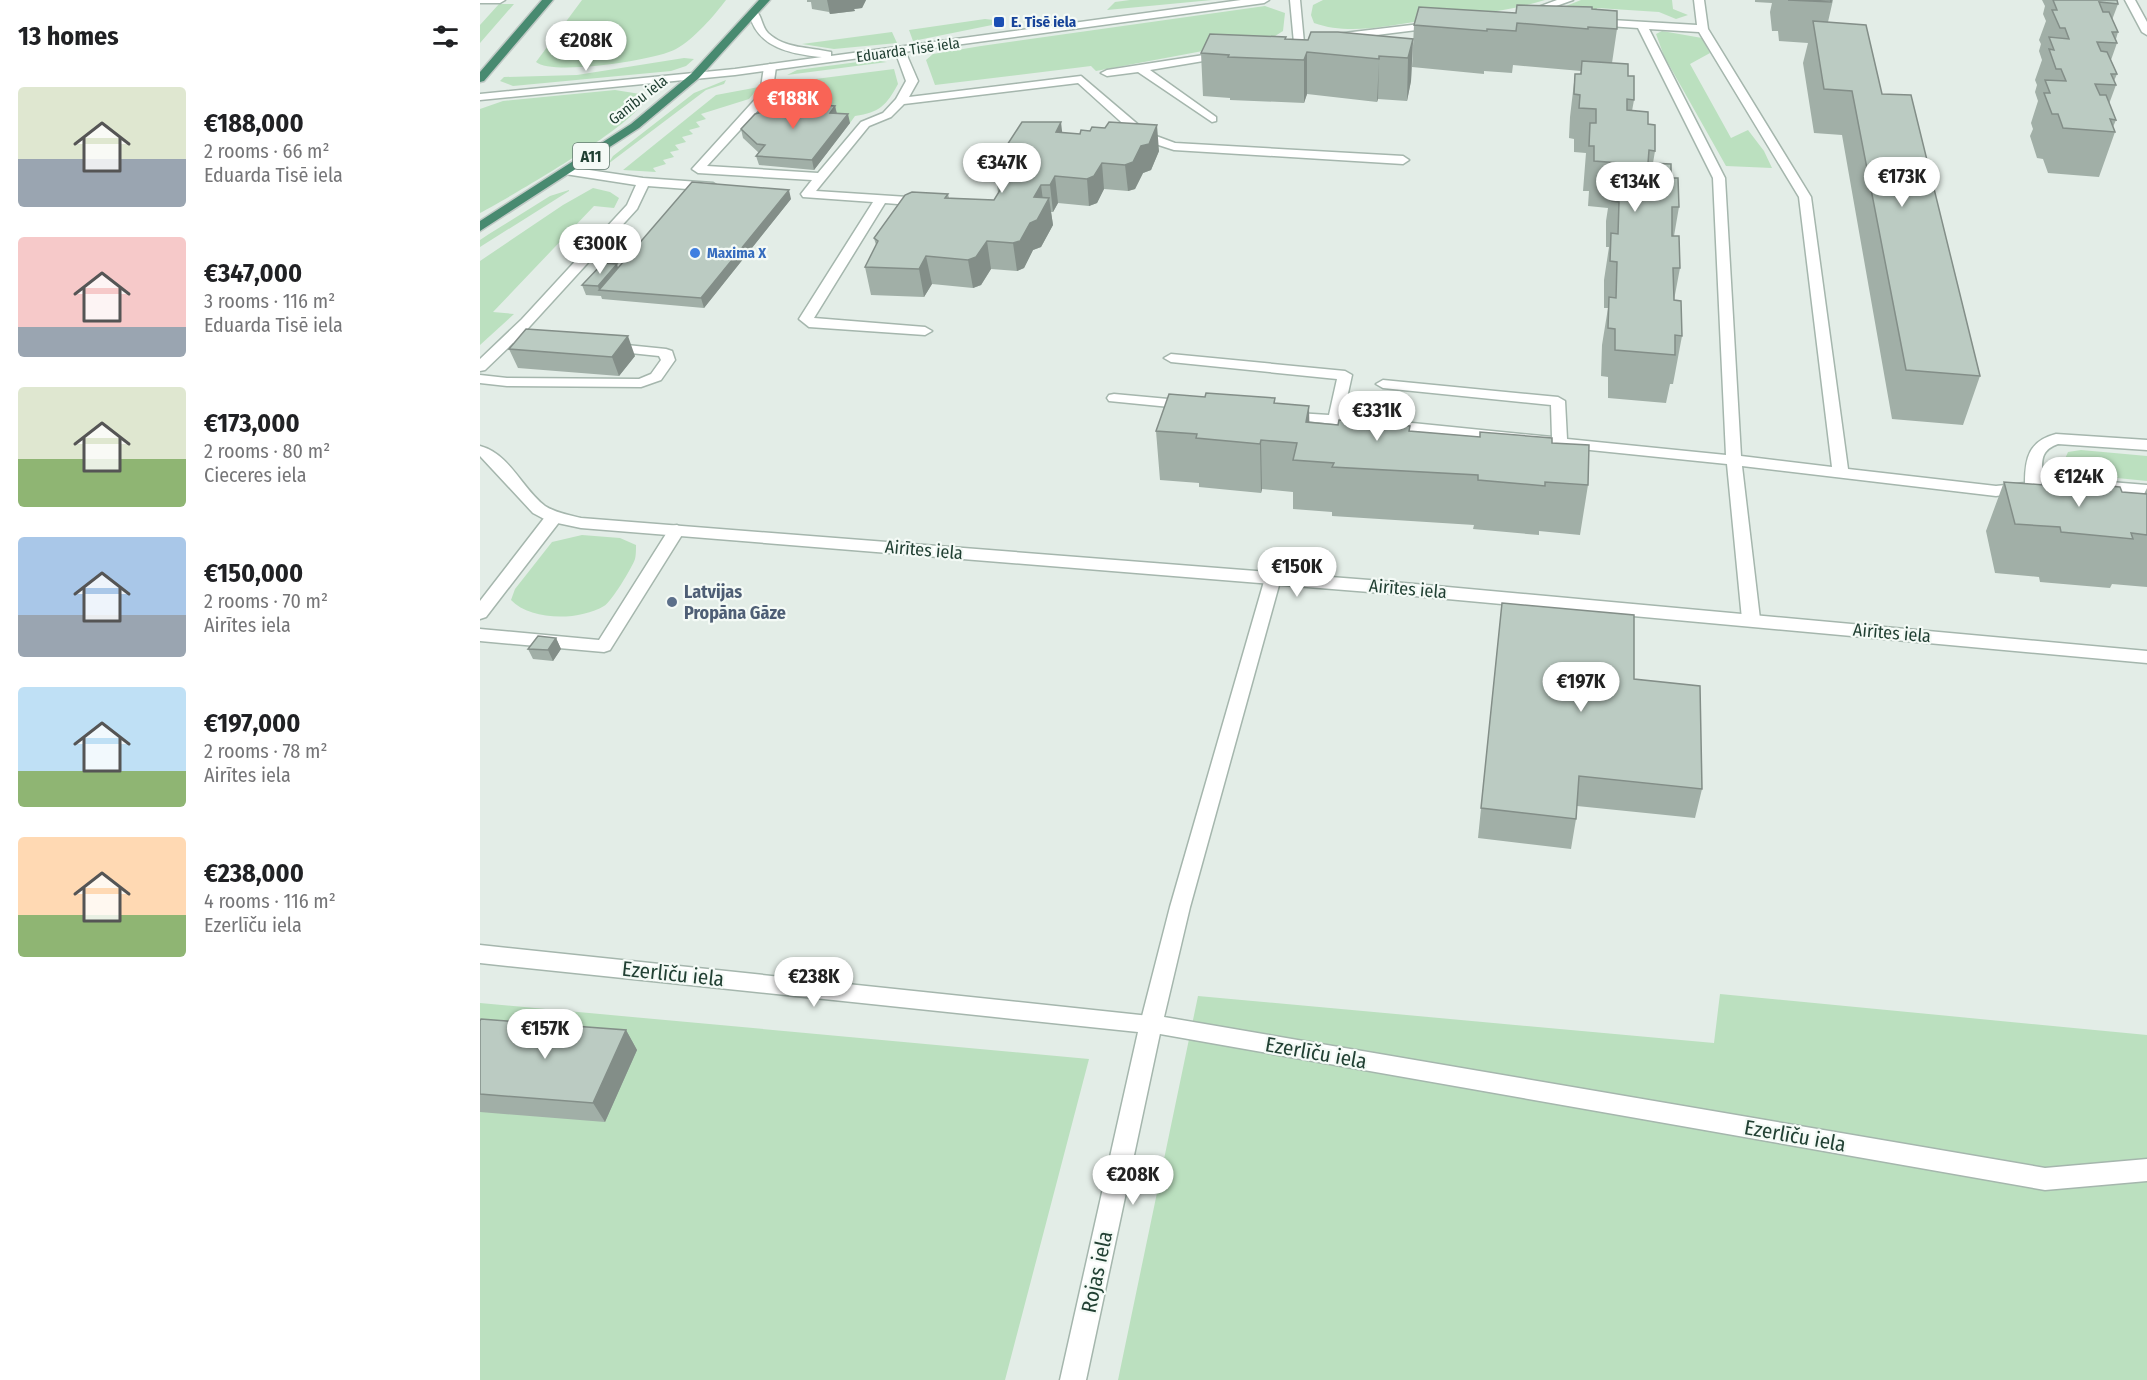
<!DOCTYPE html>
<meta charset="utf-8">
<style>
:root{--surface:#fff;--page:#f6f6f6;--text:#202124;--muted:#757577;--accent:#f96456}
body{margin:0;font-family:"Fira Sans Condensed",sans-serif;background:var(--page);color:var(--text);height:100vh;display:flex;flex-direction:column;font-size:22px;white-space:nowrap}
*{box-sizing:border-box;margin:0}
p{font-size:20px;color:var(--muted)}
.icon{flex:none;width:33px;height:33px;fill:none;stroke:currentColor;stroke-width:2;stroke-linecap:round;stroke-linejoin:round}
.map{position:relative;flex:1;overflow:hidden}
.drawer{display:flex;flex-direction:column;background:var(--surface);width:480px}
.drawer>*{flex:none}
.price{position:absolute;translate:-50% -51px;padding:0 14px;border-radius:21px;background:#fff;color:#222;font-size:20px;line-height:39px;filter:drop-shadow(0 2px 3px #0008)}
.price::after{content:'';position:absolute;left:50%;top:36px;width:18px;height:14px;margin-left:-9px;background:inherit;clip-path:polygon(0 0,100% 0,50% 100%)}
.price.current{background:var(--accent);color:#fff}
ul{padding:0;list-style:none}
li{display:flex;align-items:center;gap:18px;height:150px;padding:0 18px}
li span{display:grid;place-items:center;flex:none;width:168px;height:120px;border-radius:6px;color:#555}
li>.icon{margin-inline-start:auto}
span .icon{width:72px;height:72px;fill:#fffc;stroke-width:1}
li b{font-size:26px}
h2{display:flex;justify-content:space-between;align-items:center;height:72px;padding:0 18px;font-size:26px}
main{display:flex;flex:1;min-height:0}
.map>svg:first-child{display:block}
.green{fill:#bbe0bf}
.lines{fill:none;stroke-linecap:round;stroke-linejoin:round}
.service-casing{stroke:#a5b6ad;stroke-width:3}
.minor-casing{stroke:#a5b6ad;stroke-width:3}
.trunk-casing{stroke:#c1cac6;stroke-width:3}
.service{fill:#fff;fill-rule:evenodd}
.minor{fill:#fff;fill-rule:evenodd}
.trunk{fill:#488a70;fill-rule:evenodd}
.wall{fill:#a1afa7}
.shaded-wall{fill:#838e88}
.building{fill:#bbcbc2;stroke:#838e88;stroke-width:1.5}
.transit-dot{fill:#1a4fb4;stroke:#f4faf6;stroke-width:2}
.shop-dot{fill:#3f7fe0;stroke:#f4faf6;stroke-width:2}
.service-dot{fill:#5c6f8a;stroke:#f4faf6;stroke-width:2}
.labels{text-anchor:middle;stroke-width:4.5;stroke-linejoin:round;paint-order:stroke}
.far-transit-label{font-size:15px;font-weight:bold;fill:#164399;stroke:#f4faf6;text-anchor:start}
.far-street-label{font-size:15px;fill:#214033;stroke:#f4faf6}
.far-shop-label{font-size:15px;font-weight:bold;fill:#366cbe;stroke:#f4faf6;text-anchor:start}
.shield{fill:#f4faf6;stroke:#60786e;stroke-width:1.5}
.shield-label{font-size:16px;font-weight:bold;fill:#214033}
.street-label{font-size:18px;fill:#214033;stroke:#f4faf6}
.service-label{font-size:18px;font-weight:bold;fill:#4e5e75;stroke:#f4faf6;text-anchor:start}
.near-street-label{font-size:21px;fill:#214033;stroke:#f4faf6}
</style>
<main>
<section class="drawer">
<h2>13 homes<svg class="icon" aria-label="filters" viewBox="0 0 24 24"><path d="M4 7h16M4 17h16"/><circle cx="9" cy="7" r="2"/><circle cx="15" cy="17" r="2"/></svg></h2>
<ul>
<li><span style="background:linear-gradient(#dfe7d0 60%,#9aa5b1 0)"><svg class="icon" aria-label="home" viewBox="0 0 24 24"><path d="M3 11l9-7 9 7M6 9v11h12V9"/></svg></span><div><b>€188,000</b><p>2 rooms · 66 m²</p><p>Eduarda Tisē iela</p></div></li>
<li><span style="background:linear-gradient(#f6c9c9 75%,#9aa5b1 0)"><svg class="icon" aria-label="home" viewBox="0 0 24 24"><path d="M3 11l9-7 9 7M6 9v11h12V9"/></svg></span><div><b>€347,000</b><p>3 rooms · 116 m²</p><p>Eduarda Tisē iela</p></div></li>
<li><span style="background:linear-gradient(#dfe7d0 60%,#8fb573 0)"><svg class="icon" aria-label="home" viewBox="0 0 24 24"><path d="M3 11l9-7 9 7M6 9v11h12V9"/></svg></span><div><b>€173,000</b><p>2 rooms · 80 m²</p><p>Cieceres iela</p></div></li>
<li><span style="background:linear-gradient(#a9c7e8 65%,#9aa5b1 0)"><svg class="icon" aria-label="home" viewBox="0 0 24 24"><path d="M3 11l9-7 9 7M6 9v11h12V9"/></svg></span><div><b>€150,000</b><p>2 rooms · 70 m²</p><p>Airītes iela</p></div></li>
<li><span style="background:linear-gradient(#bfe0f5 70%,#8fb573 0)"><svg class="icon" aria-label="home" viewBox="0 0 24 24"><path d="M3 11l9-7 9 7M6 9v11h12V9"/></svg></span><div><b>€197,000</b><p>2 rooms · 78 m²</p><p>Airītes iela</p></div></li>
<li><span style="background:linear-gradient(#ffd9b3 65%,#8fb573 0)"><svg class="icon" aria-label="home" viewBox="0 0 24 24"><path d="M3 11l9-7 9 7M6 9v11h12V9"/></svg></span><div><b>€238,000</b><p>4 rooms · 116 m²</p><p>Ezerlīču iela</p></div></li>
</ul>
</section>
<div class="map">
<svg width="1667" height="1380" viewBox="0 0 1667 1380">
<rect width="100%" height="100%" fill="#e3ede7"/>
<!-- green -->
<path class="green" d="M102,0H246C234,16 214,39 196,49C177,60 72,76 56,62Z
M650,0H732L627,10L635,2Z
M843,0H1065C1027,12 987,15 948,20C910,25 870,36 834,23L831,15L833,5Z
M1101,0H1192L1193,9L1208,15L1196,19L1179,12L1117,8L1116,12H1088L1086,6Z
M19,4H34L0,43V25Z
M785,6L805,13L803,31L792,38L616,71L611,66L455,85L446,60L453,54L501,46Z
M505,19L514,20L512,25L433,41L429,30Z
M1182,31L1222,38L1230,53L1210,64L1251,138L1268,130L1284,151L1292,168L1246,166L1184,56L1176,34Z
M412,32L417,43L354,49L322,44Z
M204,58L214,59L206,66L191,71L33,86L20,81L24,77L97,75Z
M393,60L407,62L307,75L317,70Z
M414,69L418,84C406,106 400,112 375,116L370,123L352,122L357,115L288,108L304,83Z
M246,80L244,84L226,90L128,164L133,156L214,93Z
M279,87L269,99L221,114L226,119L216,122L220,127L209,130L213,134L202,137L206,142L195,145L199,150L190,152L194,157L183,160L186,164L173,168L176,172L143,170L236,95Z
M135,90L160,94L165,100C153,126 30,197 0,213V109L23,101Z
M113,188L130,192L139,198L134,208L114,206L13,312L34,314L0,345V261L83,205Z
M89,190V191L0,247V240L9,234L70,196Z
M1601,450L1667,456V481L1597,474L1588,468L1584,461L1588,452Z
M102,535L140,538L156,545C156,549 156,555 155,559C152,568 131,602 124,606C99,621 51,621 31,600L35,589L72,542Z
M1240,994L1667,1035V1380H638L718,996L1234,1043Z
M0,1003L609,1059L525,1380H0Z"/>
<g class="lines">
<defs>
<path id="service" d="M0,0H25L20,3H0Z
M810,0H820L824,43L819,46L814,43Z
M1077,0H1093L1051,15L1042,13Z
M1214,0H1224L1228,29L1331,197L1368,469L1516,486L1545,483C1545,458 1549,441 1576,434L1667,440V450L1578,444C1552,453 1568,473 1559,490L1516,496L1262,466L1280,619L1271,625L1262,619L1247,464L806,419L801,418L799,415L801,412L849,415L857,379L691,362L684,358L691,354L865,371L872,375L863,416L1072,437L1071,405L903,388L896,384L903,380L1078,397L1085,401L1087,439L1246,455L1233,178L1158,28L1114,25L1109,22L1114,19L1217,25ZM1169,29L1219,32L1319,197L1352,467L1261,456L1245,178Z
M957,22L961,23V27L856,40L851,37L856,34Z
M420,48L425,51L438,81L429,97L601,76L668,133L695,143L923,156L929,160L923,164L694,150L660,139L598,83L424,104L411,117L389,126L336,191L443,198L449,202L443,206L405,203L334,318L445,327L452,331L445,335L329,327L319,319L393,202L323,197L321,194L332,180L218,173L212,169L280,94L284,67L290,64L296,67L292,95L227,166L338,173L381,122L403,113L416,99L426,81L415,51Z
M743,52L747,53V57L670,70L736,117V121L732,122L658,72L627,76L621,73L627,70Z
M89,167L163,178L233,183L239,187L233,191L168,186L157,209L41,336L66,338V344L33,343L5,370L0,371V359L42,319L147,205L156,185L85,174L83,171Z
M127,343L186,349L192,351L195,360L181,380L161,387L27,386L0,383V375L27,378L159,379L171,374L181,360L179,356L122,350V344Z
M634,394L710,401L717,405L710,409L629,401L627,398L629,395Z
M1618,481L1667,485V495L1612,489L1610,486Z
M74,512L82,517L80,521L6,617L0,619V601L68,513Z
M197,525L205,530L130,650L124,652L0,641V629L119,640L191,526Z
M793,572L801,578L710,907L684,1017L1565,1168L1667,1159V1181L1565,1190L663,1031L660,1024L690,907L785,578Z"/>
<path id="minor" d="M761,0H789L784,3L255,75L0,100V94L255,69L342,57C311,54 277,48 269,13L274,10C282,13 281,26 288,33C305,49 329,47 351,52V56Z
M1645,0H1655L1667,22V35L1662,32Z
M0,446C30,454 42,489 65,506C76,513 89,515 101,518L902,581L1667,651V663L902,593L101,528L68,521L53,513L0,456Z
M0,945L679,1017L682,1024L606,1380H580L658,1032L0,963Z"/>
<path id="trunk" d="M62,0H73L4,81L0,82V72Z
M279,0H290L219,78L159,128L0,231V221L151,124L211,74Z"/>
</defs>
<!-- service casing -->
<use href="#service" class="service-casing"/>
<!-- minor casing -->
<use href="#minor" class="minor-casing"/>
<!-- trunk casing -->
<use href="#trunk" class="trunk-casing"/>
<!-- service -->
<use href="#service" class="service"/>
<!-- minor -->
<use href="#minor" class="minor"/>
<!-- trunk -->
<use href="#trunk" class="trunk"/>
</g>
<!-- wall -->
<path class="wall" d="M327,0H386L382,8L374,9L375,11L350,14L349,12L332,9L331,2H327Z
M1275,0H1353L1348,22L1402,94L1500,376L1483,425L1412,419L1362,135L1334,133L1323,63L1328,43L1299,41L1298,31H1292L1290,12L1292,3L1275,2Z
M1562,0H1637L1638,4L1632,20L1638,32L1636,39L1637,43L1631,60L1637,74L1634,81L1636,85L1629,104L1636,120L1633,127L1635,132L1619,177L1568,173L1563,159L1557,158L1550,136L1553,129L1551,123L1558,101L1555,92L1557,85L1555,80L1562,60L1559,51L1561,44L1559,40L1566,21L1563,14L1565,6Z
M1112,9L1137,29L1132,63L1148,76L1154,100L1152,111L1168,124L1175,151L1173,163L1191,178L1199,207L1194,236L1200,268L1194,300L1202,336L1193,384H1190L1186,403L1128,398V377L1121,376L1122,345L1128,308H1124V280L1129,247H1126V221L1128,208L1108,206L1109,191H1103L1106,153L1094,152V139L1089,138L1090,117L1095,74H1100L1101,71L1033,65L1032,73L1004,71V74L932,67L934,25L1036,13Z
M806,37V39L828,40L933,39L931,81L927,101L898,99L897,102L827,94L824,103L750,100V98L723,96L721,53Z
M355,106L357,113L370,123L334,170L279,165L276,156L279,153L263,138L261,129Z
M582,132L679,151L671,170L663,173L655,189L648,191L624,189L617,203L609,206L578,203L573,212H571L573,225L561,247L553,250L544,268L537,271L511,269L501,285L493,288L452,284L444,297L391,295L385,267L396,245L394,238L468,194L469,198L514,200L518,193L516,175L519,169L518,159Z
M311,199L224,308L122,299L121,296L106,295L102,285L138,268Z
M29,349L155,356L139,376L38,368Z
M795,403L829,423L858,425L930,426V431L1072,443L1108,485L1100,535L1059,531V535L993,529L994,525L852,516V512L813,509V492L782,489L781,493L719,487V483L680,480L676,431Z
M1563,480L1642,492L1664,494L1667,488V587L1632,584L1630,588L1560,582L1559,577L1515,573L1506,531L1524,482L1561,485Z
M1022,603L1154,679L1222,789L1215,818L1097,806L1096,819L1091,849L998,838Z
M76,638L81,649L73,661L53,659L48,649Z
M0,1021L146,1030L157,1050L125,1122L0,1112Z"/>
<!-- shaded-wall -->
<path class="shaded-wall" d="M347,0H386L382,8L374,9L375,11L350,14Z
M933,39L931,81L927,101L928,58Z
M827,52V94L824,103V60Z
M899,56L898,99L897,102L899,59Z
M355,106L357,115L350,113Z
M368,114L370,123L334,170L332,160Z
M581,122L584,148L576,132Z
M677,125L679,151L671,170L663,173L655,189L648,191L645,165Z
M622,163L624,189L617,203L609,206L607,179Z
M575,176L578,203L573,212L570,185Z
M561,185L564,208L569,198L573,225L561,247L553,250L544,268L537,271L533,243L550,223L554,197Z
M309,190L311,199L224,308L221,298Z
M507,241L511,269L501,285L493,288L488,260Z
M446,256L452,284L444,297L439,269Z
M137,264L140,274L119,290L118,286Z
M148,336L155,356L139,376L132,357Z
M829,406L830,455L826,422Z
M781,440L782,489L781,493L780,444Z
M76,638L81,649L73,661L68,650Z
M146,1030L157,1050L125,1122L113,1103Z"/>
<!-- building -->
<path class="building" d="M1308,0H1351V2Z
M1573,0H1637L1638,4L1619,2L1623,12H1629L1638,32H1632L1637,43L1617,42L1621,51L1627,52L1637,74H1631L1636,85L1615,84L1620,95H1626L1636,120L1630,119L1635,132L1583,128L1578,114H1572L1564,93H1570L1565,80L1586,81L1581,69H1576L1569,49L1574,50L1569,37L1589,39L1585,28H1580L1572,10H1577Z
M1037,5L1112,7V9L1137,11V29L1108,27V29L1037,23L1036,31L1007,29V31L934,25L939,7L1036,13Z
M1333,21L1386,25L1402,94L1431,95L1500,376L1426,370L1372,91L1344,89Z
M831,32H858L933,39L928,58L899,56V59L827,52L824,60L748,57L749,55L721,53L730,34L806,37L805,39L828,40Z
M1102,61L1148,64V76H1154V100L1147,99V110L1168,112V124L1175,125V151L1169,150L1168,163L1191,164V178H1198L1199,207H1192V236H1199L1200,268H1193L1194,300L1201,301L1202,336L1195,335V355L1135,350V329L1128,328L1129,297L1136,298L1137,262L1130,261L1131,233L1138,234L1139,202L1132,201L1133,176H1139L1140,163L1114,161V146H1109L1110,123H1116V109L1099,108L1100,95L1094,94L1095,74H1101Z
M313,103L355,106L350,113L368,114L332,160L276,156L285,145L277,144L261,129L275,114Z
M542,122H581L576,132L600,134L601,130L610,131L612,127L625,128L629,122L677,125L669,144L661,146L653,162L645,165L622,163L614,176L607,179L575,176L570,185H561L554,197L569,198L557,220L550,223L540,241L533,243L507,241L496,257L488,260L446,256L439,269L385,267L398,241L394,238L425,195L432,192L468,194L465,198L514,200L527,179L516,175L522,163L518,159Z
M212,182L309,190L221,298L119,290Z
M123,263L137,264L118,286L102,285Z
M46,329L148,336L132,357L29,349Z
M726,393L795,398L794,403L829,406L826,422L858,425L859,420L930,426L929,431L1000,437V432L1072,438V443L1109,445L1108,485L1065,482V486L998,480V475L852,467L854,463L813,460L817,443L781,440L780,444L716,438L717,434L676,431L689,394L725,397Z
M1563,480L1640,487L1642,492L1667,494V535L1651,533L1653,539L1581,532L1580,527L1535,524L1524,482L1564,485Z
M1022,603L1154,615V679L1220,686L1222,789L1099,776L1096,819L1001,808Z
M58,636L76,638L68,650L48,649Z
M1,1019L146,1030L113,1103L0,1094V1021Z"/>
<!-- markers -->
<rect class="transit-dot" x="513" y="16" width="12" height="12" rx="3"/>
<circle class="shop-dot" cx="215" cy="253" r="6"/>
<circle class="service-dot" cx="192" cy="602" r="6"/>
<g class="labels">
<!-- far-transit labels -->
<g class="far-transit-label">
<text x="531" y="27">E. Tisē iela</text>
</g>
<!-- far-street labels -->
<g class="far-street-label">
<text transform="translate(428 50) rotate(-8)" y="5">Eduarda Tisē iela</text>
<text transform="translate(158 100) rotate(-38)" y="5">Ganību iela</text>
</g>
<!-- far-shop labels -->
<g class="far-shop-label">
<text x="227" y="258">Maxima X</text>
</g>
<!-- shield labels -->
<rect class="shield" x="93" y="143" width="36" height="26" rx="4.5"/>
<g class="shield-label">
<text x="111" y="162">A11</text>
</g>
<!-- street labels -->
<g class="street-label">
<text transform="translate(444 550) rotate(5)" y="6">Airītes iela</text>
<text transform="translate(928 589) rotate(5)" y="6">Airītes iela</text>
<text transform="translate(1412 633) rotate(5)" y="6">Airītes iela</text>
</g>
<!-- service labels -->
<g class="service-label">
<text x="204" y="598">Latvijas<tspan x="204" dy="21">Propāna Gāze</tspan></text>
</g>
<!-- near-street labels -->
<g class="near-street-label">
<text transform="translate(193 974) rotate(6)" y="7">Ezerlīču iela</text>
<text transform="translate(836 1053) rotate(10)" y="7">Ezerlīču iela</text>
<text transform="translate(1315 1136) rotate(10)" y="7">Ezerlīču iela</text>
<text transform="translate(617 1272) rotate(-78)" y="7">Rojas iela</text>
</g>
</g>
</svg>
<b class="price" style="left:106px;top:72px">€208K</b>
<b class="price current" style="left:313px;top:130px">€188K</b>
<b class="price" style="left:522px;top:194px">€347K</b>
<b class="price" style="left:1422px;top:208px">€173K</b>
<b class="price" style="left:1155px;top:213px">€134K</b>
<b class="price" style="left:120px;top:275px">€300K</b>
<b class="price" style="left:897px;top:442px">€331K</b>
<b class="price" style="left:1599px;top:508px">€124K</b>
<b class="price" style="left:817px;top:598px">€150K</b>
<b class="price" style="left:1101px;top:713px">€197K</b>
<b class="price" style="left:334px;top:1008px">€238K</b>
<b class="price" style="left:65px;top:1060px">€157K</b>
<b class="price" style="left:653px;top:1206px">€208K</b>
</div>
</main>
